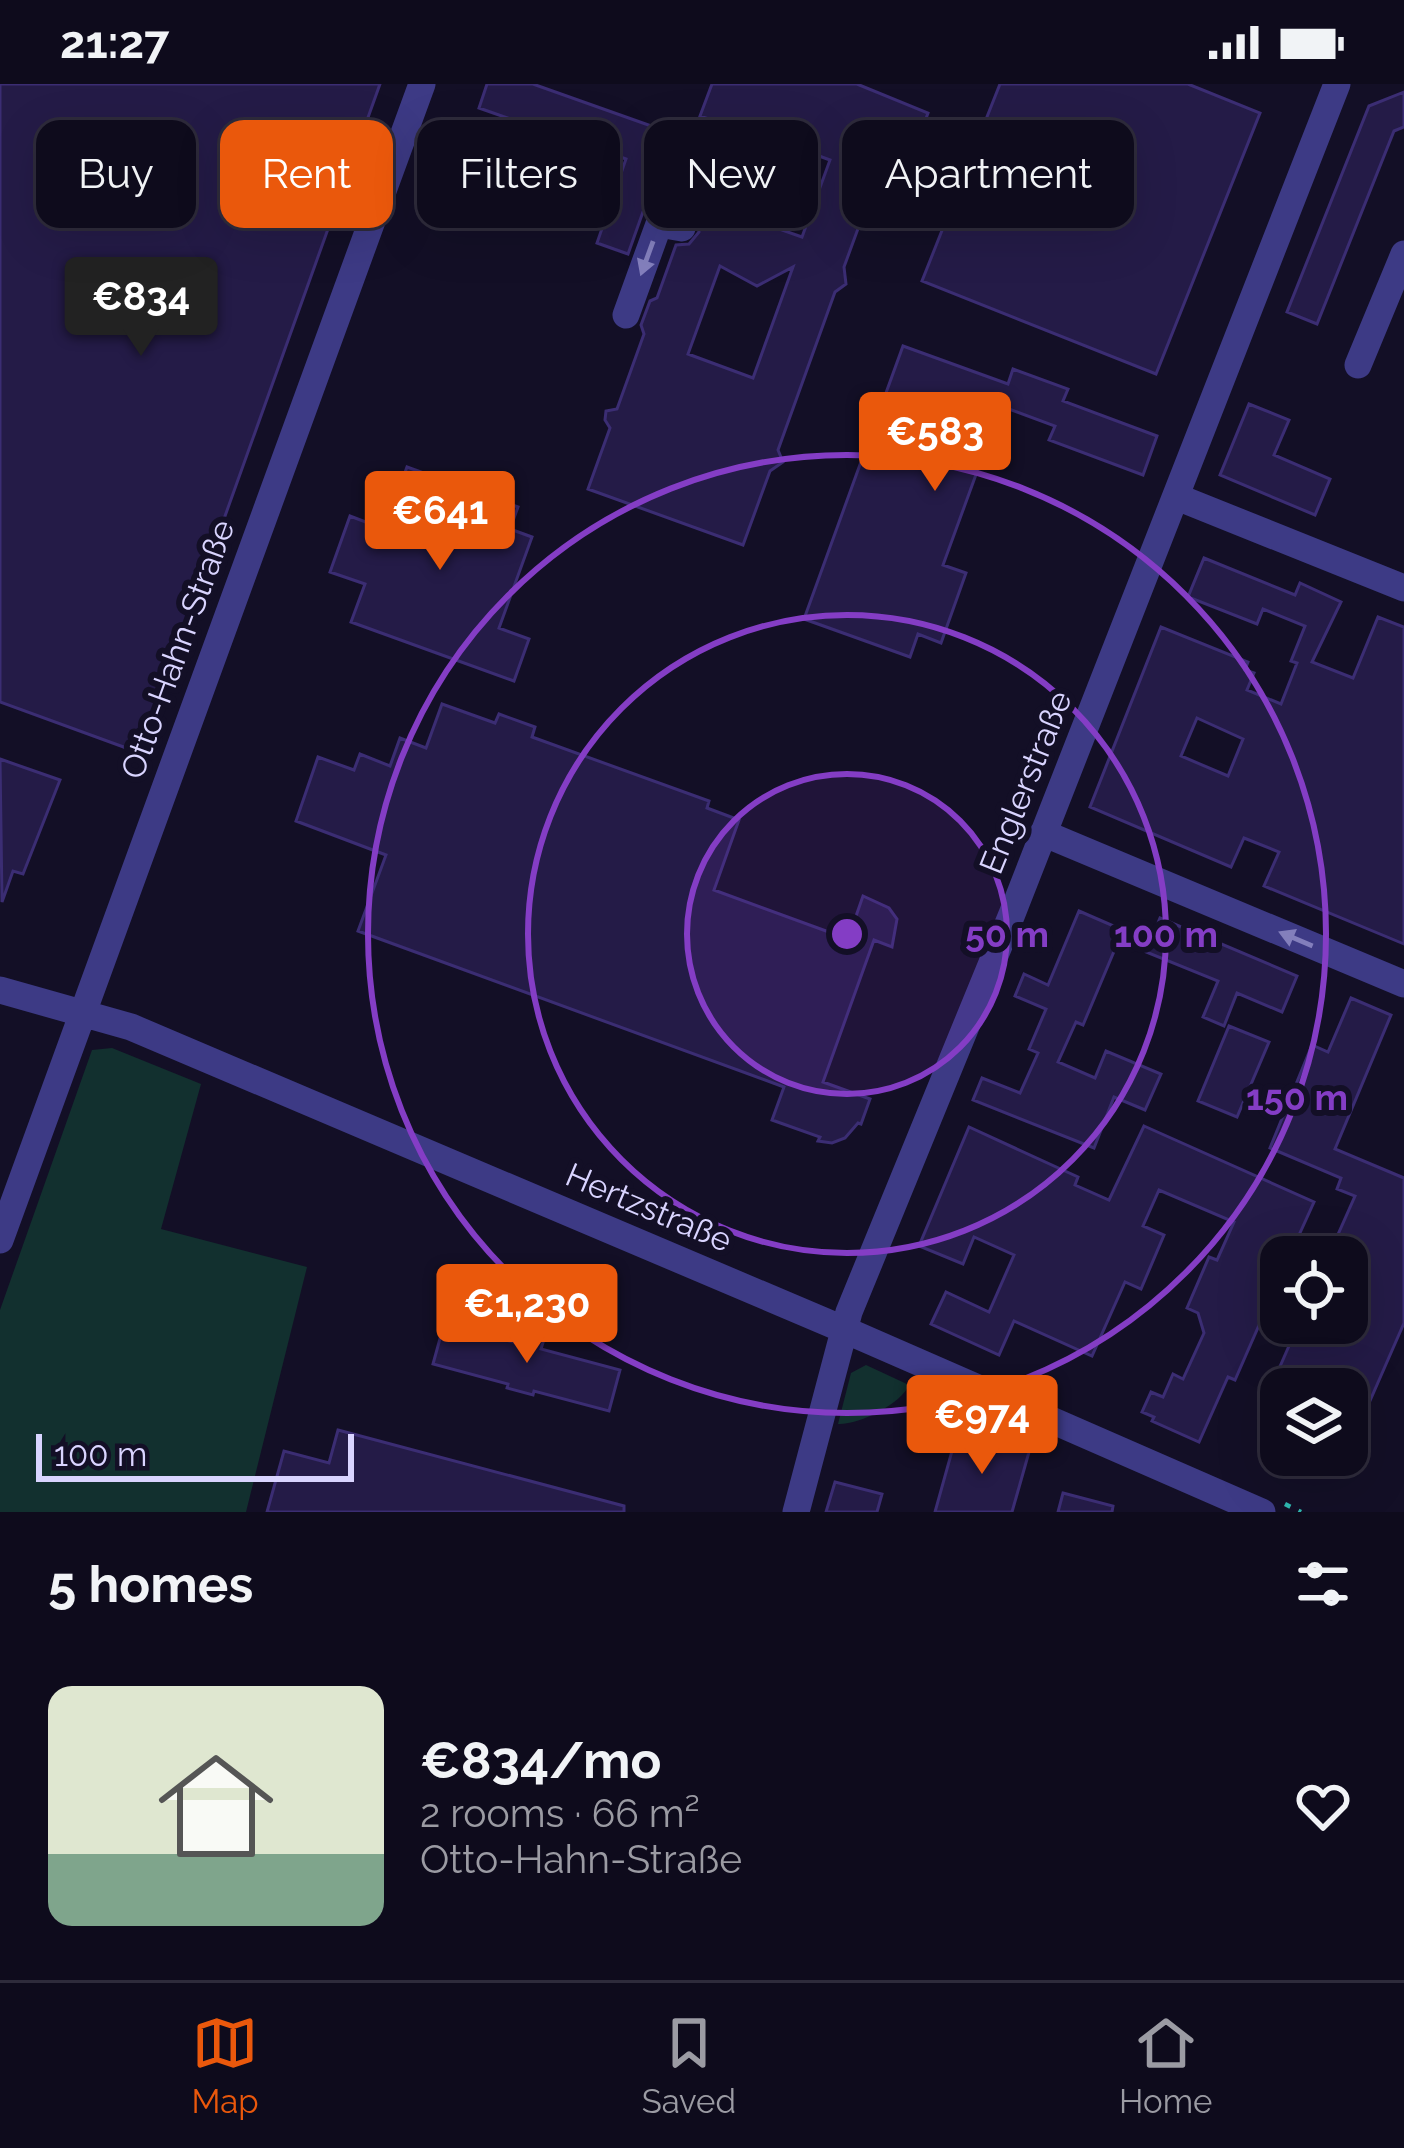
<!DOCTYPE html>
<meta charset="utf-8">
<style>
:root{--surface:#0e0b1c;--page:#1c1929;--text:#f1f3f6;--muted:#9b9ba3;--line:#2e2b3b;--accent:#ea580c}
body{margin:0;font-family:Raleway,sans-serif;background:var(--page);color:var(--text);height:100vh;display:flex;flex-direction:column;font-size:45px;white-space:nowrap}
*{box-sizing:border-box;margin:0}
p{font-size:39px;color:var(--muted)}
.icon{flex:none;width:66px;height:66px;fill:none;stroke:currentColor;stroke-width:2;stroke-linecap:round;stroke-linejoin:round}
.map{position:relative;height:1428px;overflow:hidden}
.details{display:flex;flex-direction:column;background:var(--surface);flex:1}
.details>*{flex:none}
.top-card{position:absolute;left:36px;top:36px;width:1332px;height:108px;display:flex;gap:24px}
.controls{position:absolute;left:1260px;top:1152px;display:grid;gap:24px}
.controls a{display:grid;place-items:center;width:108px;height:108px;border-radius:24px;background:var(--surface);box-shadow:0 12px 48px #0002,0 0 0 3px var(--line);font-size:60px}
.scale{position:absolute;left:36px;bottom:30px;width:318px;box-sizing:border-box;padding-left:12px;border:6px solid #d9d4ff;border-top:0;font-size:33px;line-height:42px;white-space:nowrap;color:#d9d4ff;-webkit-text-stroke:9px #130f26;paint-order:stroke}
.price{position:absolute;translate:-50% -102px;padding:0 27px;border-radius:12px;background:var(--accent);color:#fff;font-size:39px;line-height:78px;filter:drop-shadow(0 3px 6px #0008)}
.price::after{content:'';position:absolute;left:50%;top:72px;width:36px;height:27px;margin-left:-18px;background:inherit;clip-path:polygon(0 0,100% 0,50% 100%)}
.price.active{background:#222;color:#fff}
ul{padding:0;list-style:none}
li{display:flex;align-items:center;gap:36px;height:300px;padding:0 48px}
li span{display:grid;place-items:center;flex:none;width:336px;height:240px;border-radius:24px;color:#555}
li>.icon{margin-inline-start:auto}
span .icon{width:144px;height:144px;fill:#fffc;stroke-width:1}
li b{font-size:51px}
h2{display:flex;justify-content:space-between;align-items:center;height:144px;padding:0 48px;font-size:51px}
.pill{padding:0 42px;border-radius:24px;background:var(--surface);box-shadow:0 12px 48px #0002,0 0 0 3px var(--line);font-size:42px;line-height:108px}
.pill.active{background:var(--accent);color:#fff}
.status{display:flex;justify-content:space-between;align-items:center;height:84px;padding:0 60px;background:var(--surface);direction:ltr}
.status svg{height:33px;fill:currentColor}
.tabs{display:flex;justify-content:space-around;align-items:center;height:168px;border-top:3px solid var(--line);background:var(--surface);font-size:33px;color:var(--muted)}
.tabs a{display:grid;justify-items:center;gap:6px}
.tabs .active{color:var(--accent)}
.map>svg:first-child{display:block}
.green{fill:#12302f}
.building{fill:#241b47;stroke:#3b2d73;stroke-width:3;fill-rule:evenodd}
.lines{fill:none;stroke-linecap:round;stroke-linejoin:round}
.path{stroke:#2fb8b0;stroke-width:4.5;stroke-dasharray:6 9;stroke-linecap:butt}
.minor{stroke:#3d3a85;stroke-width:27}
.oneway{fill:#837fbc}
.ring{fill:none;stroke:#843dc5;stroke-width:6}
.labels{text-anchor:middle;stroke-width:12;stroke-linejoin:round;paint-order:stroke}
.street-label{font-size:33px;fill:#d9d4ff;stroke:#130f26}
.centre{fill:#843dc5;stroke:#130f26;stroke-width:6}
.ring-label{font-size:36px;text-anchor:middle;font-weight:bold;fill:#843dc5;stroke:#130f26;stroke-width:12;stroke-linejoin:round;paint-order:stroke}
</style>
<div class="status"><b>21:27</b><svg viewBox="0 0 49 12"><path d="M0 12V9h3v3zM5 12V6h3v6zM10 12V3h3v9zM15 12V0h3v12zM26 1h20v11H26zM47 4h2v5h-2z"/></svg></div>
<div class="map">
<svg width="1404" height="1428" viewBox="0 0 1404 1428">
<rect width="100%" height="100%" fill="#130f26"/>
<!-- green -->
<path class="green" d="M112,964L201,1000L161,1145L307,1183L246,1428H0V1226L92,966Z
M866,1281L909,1301C901,1320 859,1341 838,1340L851,1289Z"/>
<!-- building -->
<path class="building" d="M0,0H380L140,669L0,618Z
M487,0H533L671,49L628,170L597,159L626,75L567,54L555,89L522,77L533,43L479,24Z
M712,0H857L928,29L902,99L878,90L844,183L846,200L835,208L778,366L783,378L770,387L743,461L588,405L610,344L605,336L606,327L617,325L644,250L641,241L650,217L657,214L676,161L689,160L699,148L698,137L683,126V120L694,113L720,39L700,32ZM767,53L830,76L802,153L739,131ZM720,182L757,202L793,183L753,294L688,270Z
M1000,0H1188L1260,29L1156,290L922,197Z
M1404,8V43L1394,47L1317,240L1287,228L1369,22Z
M903,262L1008,300L1013,285L1068,305L1063,317L1157,352L1143,391L1049,356L1055,342L1001,322L943,481L966,489L941,559L918,550L910,573L804,535Z
M1249,320L1289,336L1274,371L1330,395L1315,431L1220,391Z
M407,383L518,423L510,445L532,453L499,544L529,555L514,597L351,538L365,500L330,488L350,432L384,445Z
M1204,474L1295,511L1300,499L1341,518L1312,578L1353,594L1378,533L1404,543V860L1264,802L1279,768L1244,754L1231,783L1090,723L1161,543L1248,578L1245,586L1254,589L1247,606L1281,620L1297,579L1291,577L1305,542L1263,525L1257,540L1188,513ZM1197,634L1243,655L1228,692L1181,672Z
M442,620L495,639L499,630L535,643L532,653L709,717L707,724L739,736L714,806L848,855L863,812L889,824L897,835L892,863L874,856L823,998L870,1015L861,1040L858,1039L845,1054L832,1059L818,1057L820,1053L772,1036L784,1003L358,847L386,771L296,737L318,673L354,686L360,670L390,682L400,654L426,664Z
M0,675L60,696L23,790L13,787L2,818Z
M1079,827L1123,846L1083,941L1076,938L1058,978L1095,994L1106,967L1161,990L1145,1026L1114,1013L1094,1064L973,1016L982,994L1020,1009L1038,969L1029,965L1046,925L1015,912L1024,890L1048,901Z
M1160,834L1297,892L1282,928L1237,909L1224,942L1203,933L1218,897L1146,868Z
M1351,914L1391,931L1335,1065L1404,1094V1239L1369,1319L1347,1309V1305H1299L1275,1294L1299,1239H1347V1173H1328L1355,1112L1337,1105L1341,1094L1270,1064L1312,961L1328,968Z
M1229,942L1269,958L1237,1033L1198,1017Z
M1144,1042L1314,1118L1289,1173H1281V1191L1235,1296L1228,1293L1199,1358L1152,1337L1154,1333L1142,1328L1151,1308L1163,1313L1173,1290L1183,1295L1204,1249L1198,1229L1187,1224L1209,1173L1217,1176L1234,1138L1159,1106L1143,1142L1164,1151L1141,1205L1125,1198L1092,1272L1014,1237L999,1271L931,1240L946,1208L989,1228L1014,1171L974,1153L963,1180L919,1162L969,1043L1078,1093L1075,1101L1109,1116Z
M444,1240L521,1260L527,1245L534,1240L541,1243L545,1252L541,1265L620,1286L609,1327L534,1307L533,1311L507,1304L508,1300L433,1280Z
M338,1346L624,1422V1428H267L284,1367L329,1379Z
M957,1349L1029,1368L1012,1428H935Z
M835,1398L882,1410L877,1428H826Z
M1063,1409L1113,1422L1112,1428H1058Z"/>
<g class="lines">
<!-- path -->
<path class="path" d="M1285,1420L1301,1428"/>
<!-- minor -->
<path class="minor" d="M626,231L659,140L682,144
M1358,281L1404,170
M1177,413L1404,504
M1043,749L1404,900
M0,906L131,943L845,1246L1262,1428
M0,1156L422,0
M796,1428L849,1228L1012,830L1337,0"/>
</g>
<!-- one-way arrows -->
<defs><path id="oneway-solid" d="M-6-.8H1V-3.2L6.5 0L1 3.2V.8H-6Z" transform="scale(3)"/></defs>
<g class="oneway">
<use href="#oneway-solid" transform="translate(647 174) rotate(110)"/>
<use href="#oneway-solid" transform="translate(1296 855) rotate(-157)"/>
</g>
<!-- distance rings -->
<circle cx="847" cy="850" r="160" fill="#843dc5" fill-opacity=".12"/>
<g class="ring">
<circle cx="847" cy="850" r="160"/>
<circle cx="847" cy="850" r="319"/>
<circle cx="847" cy="850" r="479"/>
</g>
<g class="labels">
<!-- street labels -->
<g class="street-label">
<text transform="translate(177 565) rotate(-70)" y="12">Otto-Hahn-Straße</text>
<text transform="translate(1025 698) rotate(-68)" y="12">Englerstraße</text>
<text transform="translate(649 1123) rotate(23)" y="12">Hertzstraße</text>
</g>
</g>
<circle cx="847" cy="850" r="18" class="centre"/>
<g class="ring-label">
<text x="1007" y="863">50 m</text>
<text x="1166" y="863">100 m</text>
<text x="1297" y="1026">150 m</text>
</g>
</svg>
<div class="controls">
<a><svg class="icon" aria-label="locate" viewBox="0 0 24 24"><circle cx="12" cy="12" r="6"/><path d="M12 2v4M12 18v4M2 12h4M18 12h4"/></svg></a>
<a><svg class="icon" aria-label="layers" viewBox="0 0 24 24"><path d="M12 4l9 5-9 5-9-5zM3 14l9 5 9-5"/></svg></a>
</div>
<div class="scale">100 m</div>
<b class="price active" style="left:141px;top:275px">€834</b>
<b class="price" style="left:935px;top:410px">€583</b>
<b class="price" style="left:440px;top:489px">€641</b>
<b class="price" style="left:527px;top:1282px">€1,230</b>
<b class="price" style="left:982px;top:1393px">€974</b>
<div class="top-card">
<a class="pill">Buy</a>
<a class="pill active">Rent</a>
<a class="pill">Filters</a>
<a class="pill">New</a>
<a class="pill">Apartment</a>
</div>
</div>
<section class="details">
<h2>5 homes<svg class="icon" aria-label="filters" viewBox="0 0 24 24"><path d="M4 7h16M4 17h16"/><circle cx="9" cy="7" r="2"/><circle cx="15" cy="17" r="2"/></svg></h2>
<ul>
<li><span style="background:linear-gradient(#dfe7d0 70%,#7fa58c 0)"><svg class="icon" aria-label="home" viewBox="0 0 24 24"><path d="M3 11l9-7 9 7M6 9v11h12V9"/></svg></span><div><b>€834/mo</b><p>2 rooms · 66 m²</p><p>Otto-Hahn-Straße</p></div><svg class="icon" aria-label="heart" viewBox="0 0 24 24"><path d="M12 20l-8-8c-3-5 5-10 8-4 3-6 11-1 8 4z"/></svg></li>
</ul>
</section>
<nav class="tabs">
<a class="active"><svg class="icon" aria-label="map" viewBox="0 0 24 24"><path d="M3 6l6-2 6 2 6-2v14l-6 2-6-2-6 2zM9 4v14M15 6v14"/></svg>Map</a>
<a><svg class="icon" aria-label="saved" viewBox="0 0 24 24"><path d="M7 4h10v16l-5-4-5 4z"/></svg>Saved</a>
<a><svg class="icon" aria-label="home" viewBox="0 0 24 24"><path d="M3 11l9-7 9 7M6 9v11h12V9"/></svg>Home</a>
</nav>
